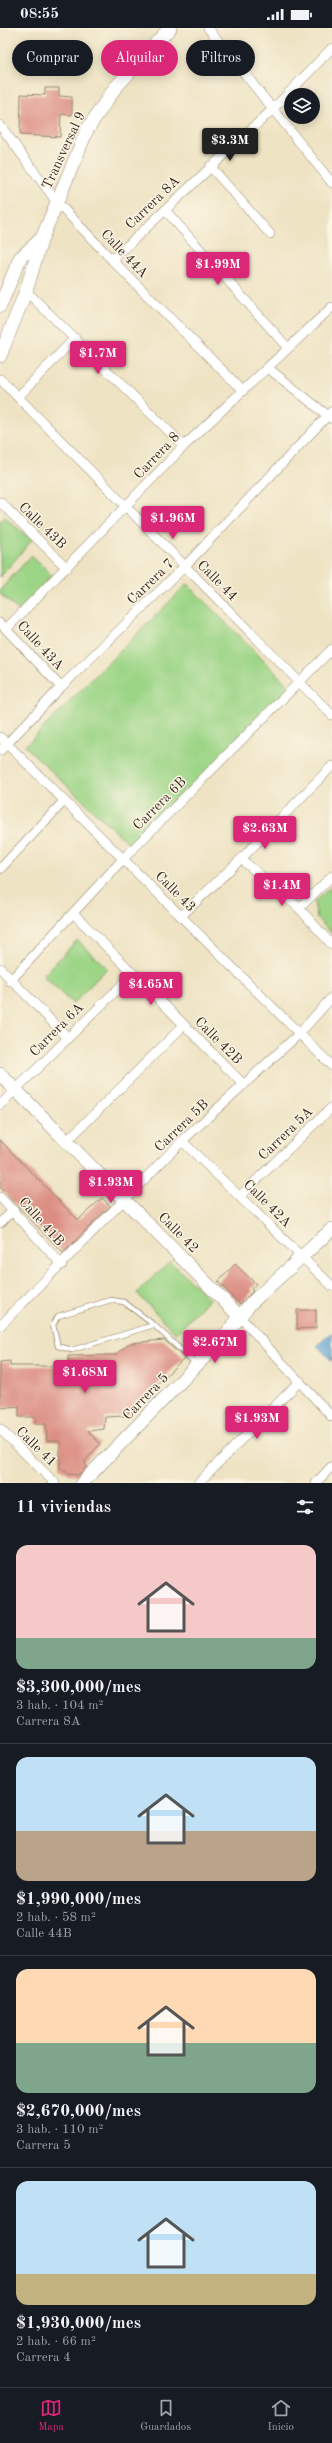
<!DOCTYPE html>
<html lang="es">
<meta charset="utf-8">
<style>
:root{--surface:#171b24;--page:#20242c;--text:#f1f3f6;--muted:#9ea1a6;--line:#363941;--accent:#db2777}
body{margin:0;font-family:"Old Standard TT",serif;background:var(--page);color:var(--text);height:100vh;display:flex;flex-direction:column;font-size:15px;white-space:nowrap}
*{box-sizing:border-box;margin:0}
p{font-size:13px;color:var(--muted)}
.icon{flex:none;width:22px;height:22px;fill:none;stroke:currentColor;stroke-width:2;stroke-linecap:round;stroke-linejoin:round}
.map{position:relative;height:1455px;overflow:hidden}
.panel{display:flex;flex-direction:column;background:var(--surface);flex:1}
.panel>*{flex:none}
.banner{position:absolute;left:12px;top:12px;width:308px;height:36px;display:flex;gap:8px}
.controls{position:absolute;left:284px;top:60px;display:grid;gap:8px}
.controls a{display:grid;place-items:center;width:36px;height:36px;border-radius:50%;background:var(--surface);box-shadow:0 2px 10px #0003;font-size:20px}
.price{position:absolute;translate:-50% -34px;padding:0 9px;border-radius:4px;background:var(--accent);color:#fff;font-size:13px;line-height:26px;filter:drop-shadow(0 1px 2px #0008)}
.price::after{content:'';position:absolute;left:50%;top:24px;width:12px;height:9px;margin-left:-6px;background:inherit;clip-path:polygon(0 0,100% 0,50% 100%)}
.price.active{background:#222;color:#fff}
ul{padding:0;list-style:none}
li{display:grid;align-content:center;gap:8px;height:212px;padding:0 16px}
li+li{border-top:1px solid var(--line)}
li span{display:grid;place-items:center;height:124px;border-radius:12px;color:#555}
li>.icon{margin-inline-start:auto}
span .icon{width:72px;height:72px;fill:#fffc;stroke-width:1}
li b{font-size:17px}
h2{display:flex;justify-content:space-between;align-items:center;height:48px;padding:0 16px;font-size:17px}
.chip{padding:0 14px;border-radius:18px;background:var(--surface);box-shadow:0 2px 10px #0003;font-size:14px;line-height:36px}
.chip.active{background:var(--accent);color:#fff}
.status{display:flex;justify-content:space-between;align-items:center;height:28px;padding:0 20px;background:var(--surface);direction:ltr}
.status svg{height:11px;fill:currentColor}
.tabs{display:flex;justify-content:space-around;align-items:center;height:56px;border-top:1px solid var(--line);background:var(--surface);font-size:11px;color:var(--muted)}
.tabs a{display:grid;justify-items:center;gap:2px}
.tabs .active{color:var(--accent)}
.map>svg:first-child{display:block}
.green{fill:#9dd587;stroke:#6c8052}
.water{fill:#5da3d3;stroke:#4c6678}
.building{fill:#dc8d82}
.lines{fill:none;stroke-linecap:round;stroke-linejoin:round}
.lane-casing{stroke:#948670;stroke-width:6}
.street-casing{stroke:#948670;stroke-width:10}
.secondary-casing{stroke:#948670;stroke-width:14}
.lane{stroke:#fff;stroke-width:4.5}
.street{stroke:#fff;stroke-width:9}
.secondary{stroke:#fff;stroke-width:13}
.labels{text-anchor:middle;stroke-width:3;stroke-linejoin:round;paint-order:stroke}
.street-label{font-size:14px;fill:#3b2a1e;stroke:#fcf5e5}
</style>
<div class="status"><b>08:55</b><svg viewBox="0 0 49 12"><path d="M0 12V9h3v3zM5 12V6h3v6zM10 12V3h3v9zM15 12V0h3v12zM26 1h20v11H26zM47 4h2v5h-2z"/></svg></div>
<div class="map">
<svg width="332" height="1455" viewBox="0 0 332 1455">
<rect width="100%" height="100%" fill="#fcf5e5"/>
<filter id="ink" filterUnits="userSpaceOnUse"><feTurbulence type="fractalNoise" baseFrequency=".025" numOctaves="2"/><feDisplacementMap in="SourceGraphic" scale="8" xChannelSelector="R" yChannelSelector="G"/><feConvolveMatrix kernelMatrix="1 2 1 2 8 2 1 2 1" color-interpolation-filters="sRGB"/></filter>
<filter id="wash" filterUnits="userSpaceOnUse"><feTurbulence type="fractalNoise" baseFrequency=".012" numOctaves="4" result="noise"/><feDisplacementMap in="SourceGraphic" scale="16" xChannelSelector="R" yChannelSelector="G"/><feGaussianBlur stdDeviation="0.9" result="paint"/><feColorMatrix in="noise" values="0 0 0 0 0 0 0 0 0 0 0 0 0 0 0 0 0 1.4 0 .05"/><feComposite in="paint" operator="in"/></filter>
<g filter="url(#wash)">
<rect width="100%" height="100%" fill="#eee3c3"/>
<!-- green -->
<path class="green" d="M4,489L32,512L0,549V493Z
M31,528L52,547L19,583L0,566V562Z
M187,556L293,662L130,817L25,718Z
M332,858V906L317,890L314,874Z
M77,912L107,940L73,976L43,948Z
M170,1233L209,1271L176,1306L137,1265Z"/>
<!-- water -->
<path class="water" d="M332,1304V1333L317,1318Z"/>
<g id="blocks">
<!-- building -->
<path class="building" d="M45,60H59V68L72,69V87L61,86L60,109L20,107L21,66L45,67Z
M0,1112L78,1192L102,1170L110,1178L63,1225L0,1160Z
M235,1236L256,1256L251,1261L253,1263L240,1276L218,1254Z
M297,1282H316V1300L297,1301Z
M164,1312L184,1330L125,1388L105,1389L104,1401L88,1403L100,1416L85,1433L86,1439L78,1447L69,1446L60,1440V1413H47L46,1396H35L36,1389H19V1378L0,1380V1334L10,1333V1338H69L68,1328L115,1327L130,1315Z"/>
</g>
</g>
<g filter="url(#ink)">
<use href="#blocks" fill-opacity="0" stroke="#948670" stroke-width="1"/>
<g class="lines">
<defs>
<path id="lane" d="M111,1272L124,1274L154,1297L72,1322L58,1318L53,1297L58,1288Z
M154,1297L196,1336"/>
<path id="street" d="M208,0L332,155
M0,97L56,173L112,232L242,362
M210,138L270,206
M165,182L288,320
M112,232L274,80L332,20
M26,263L184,418
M268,340L332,391
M0,351L332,687
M18,369L75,310
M0,474L67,540
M0,595L61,659
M6,601L184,418L332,279
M0,709L332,1038
M0,723L61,659L185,538L332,383
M241,831L299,880L332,917
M0,841L64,773
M299,880L332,848
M73,885L244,1057
M181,888L241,831L332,738
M0,940L67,1009
M10,953L123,831L332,621
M0,1077L133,946
M67,1113L184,997
M182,1113L332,1258
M241,1167L332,1079
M0,1169L62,1237
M0,1195L14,1182
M240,1289L332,1389
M0,1298L182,1113L299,1006L332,969
M0,1401L55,1455
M198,1455L300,1353
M316,1455L332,1438"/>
<path id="secondary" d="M0,278L20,230L42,210
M0,328L26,263L42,210L88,100L115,60L170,0
M0,1046L240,1289
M82,1455L222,1311L250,1276L332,1201"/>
</defs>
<!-- lane casing -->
<use href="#lane" class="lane-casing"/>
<!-- street casing -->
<use href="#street" class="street-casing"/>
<!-- secondary casing -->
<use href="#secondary" class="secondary-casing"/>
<!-- lane -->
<use href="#lane" class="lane"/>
<!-- street -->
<use href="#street" class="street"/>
<!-- secondary -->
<use href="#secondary" class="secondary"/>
</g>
</g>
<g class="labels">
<!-- street labels -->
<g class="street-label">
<text transform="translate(63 122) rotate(-65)" y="5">Transversal 9</text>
<text transform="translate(152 174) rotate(-44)" y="5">Carrera 8A</text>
<text transform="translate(125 225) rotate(46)" y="5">Calle 44A</text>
<text transform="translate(156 427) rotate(-46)" y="5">Carrera 8</text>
<text transform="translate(43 497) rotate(44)" y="5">Calle 43B</text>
<text transform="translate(218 552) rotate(45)" y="5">Calle 44</text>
<text transform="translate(150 553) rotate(-44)" y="5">Carrera 7</text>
<text transform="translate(41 617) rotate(47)" y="5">Calle 43A</text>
<text transform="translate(159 775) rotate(-45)" y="5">Carrera 6B</text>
<text transform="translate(176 863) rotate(45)" y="5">Calle 43</text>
<text transform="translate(56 1001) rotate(-45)" y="5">Carrera 6A</text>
<text transform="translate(219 1012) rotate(45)" y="5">Calle 42B</text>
<text transform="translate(181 1097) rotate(-44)" y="5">Carrera 5B</text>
<text transform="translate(285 1105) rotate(-44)" y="5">Carrera 5A</text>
<text transform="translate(268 1175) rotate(45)" y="5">Calle 42A</text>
<text transform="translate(42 1193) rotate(48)" y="5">Calle 41B</text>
<text transform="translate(179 1204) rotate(45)" y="5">Calle 42</text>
<text transform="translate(145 1368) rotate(-46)" y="5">Carrera 5</text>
<text transform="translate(37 1418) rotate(44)" y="5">Calle 41</text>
</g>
</g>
</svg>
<div class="controls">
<a><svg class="icon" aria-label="layers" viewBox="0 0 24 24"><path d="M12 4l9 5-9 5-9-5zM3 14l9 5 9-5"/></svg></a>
</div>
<b class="price active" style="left:230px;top:134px">$3.3M</b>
<b class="price" style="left:218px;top:258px">$1.99M</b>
<b class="price" style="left:98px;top:347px">$1.7M</b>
<b class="price" style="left:173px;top:512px">$1.96M</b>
<b class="price" style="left:265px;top:822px">$2.63M</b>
<b class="price" style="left:282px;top:879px">$1.4M</b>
<b class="price" style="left:151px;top:978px">$4.65M</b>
<b class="price" style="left:111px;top:1176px">$1.93M</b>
<b class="price" style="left:215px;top:1336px">$2.67M</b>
<b class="price" style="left:85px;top:1366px">$1.68M</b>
<b class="price" style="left:257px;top:1412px">$1.93M</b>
<div class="banner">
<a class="chip">Comprar</a>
<a class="chip active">Alquilar</a>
<a class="chip">Filtros</a>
</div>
</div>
<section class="panel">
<h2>11 viviendas<svg class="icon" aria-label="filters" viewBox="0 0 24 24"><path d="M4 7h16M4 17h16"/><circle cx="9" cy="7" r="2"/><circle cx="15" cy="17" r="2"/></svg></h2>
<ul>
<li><span style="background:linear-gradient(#f6c9c9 75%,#7fa58c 0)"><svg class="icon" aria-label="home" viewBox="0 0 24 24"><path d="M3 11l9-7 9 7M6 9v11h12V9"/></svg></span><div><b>$3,300,000/mes</b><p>3 hab. · 104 m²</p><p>Carrera 8A</p></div></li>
<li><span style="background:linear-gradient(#bfe0f5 60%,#b9a48a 0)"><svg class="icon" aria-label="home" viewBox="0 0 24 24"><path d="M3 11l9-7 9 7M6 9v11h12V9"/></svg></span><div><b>$1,990,000/mes</b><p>2 hab. · 58 m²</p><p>Calle 44B</p></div></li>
<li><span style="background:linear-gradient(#ffd9b3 60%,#7fa58c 0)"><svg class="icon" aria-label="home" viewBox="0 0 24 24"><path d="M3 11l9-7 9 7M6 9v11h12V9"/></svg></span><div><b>$2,670,000/mes</b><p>3 hab. · 110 m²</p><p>Carrera 5</p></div></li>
<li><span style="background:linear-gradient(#bfe0f5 75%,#c2b280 0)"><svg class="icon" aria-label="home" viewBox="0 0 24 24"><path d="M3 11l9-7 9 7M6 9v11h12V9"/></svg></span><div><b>$1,930,000/mes</b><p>2 hab. · 66 m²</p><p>Carrera 4</p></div></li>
</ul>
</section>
<nav class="tabs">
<a class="active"><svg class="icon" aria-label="map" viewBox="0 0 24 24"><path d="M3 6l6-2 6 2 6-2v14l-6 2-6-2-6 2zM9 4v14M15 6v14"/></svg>Mapa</a>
<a><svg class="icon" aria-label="saved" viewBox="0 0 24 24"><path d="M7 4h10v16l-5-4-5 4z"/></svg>Guardados</a>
<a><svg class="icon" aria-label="home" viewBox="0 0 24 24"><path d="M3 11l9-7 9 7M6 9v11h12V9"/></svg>Inicio</a>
</nav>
